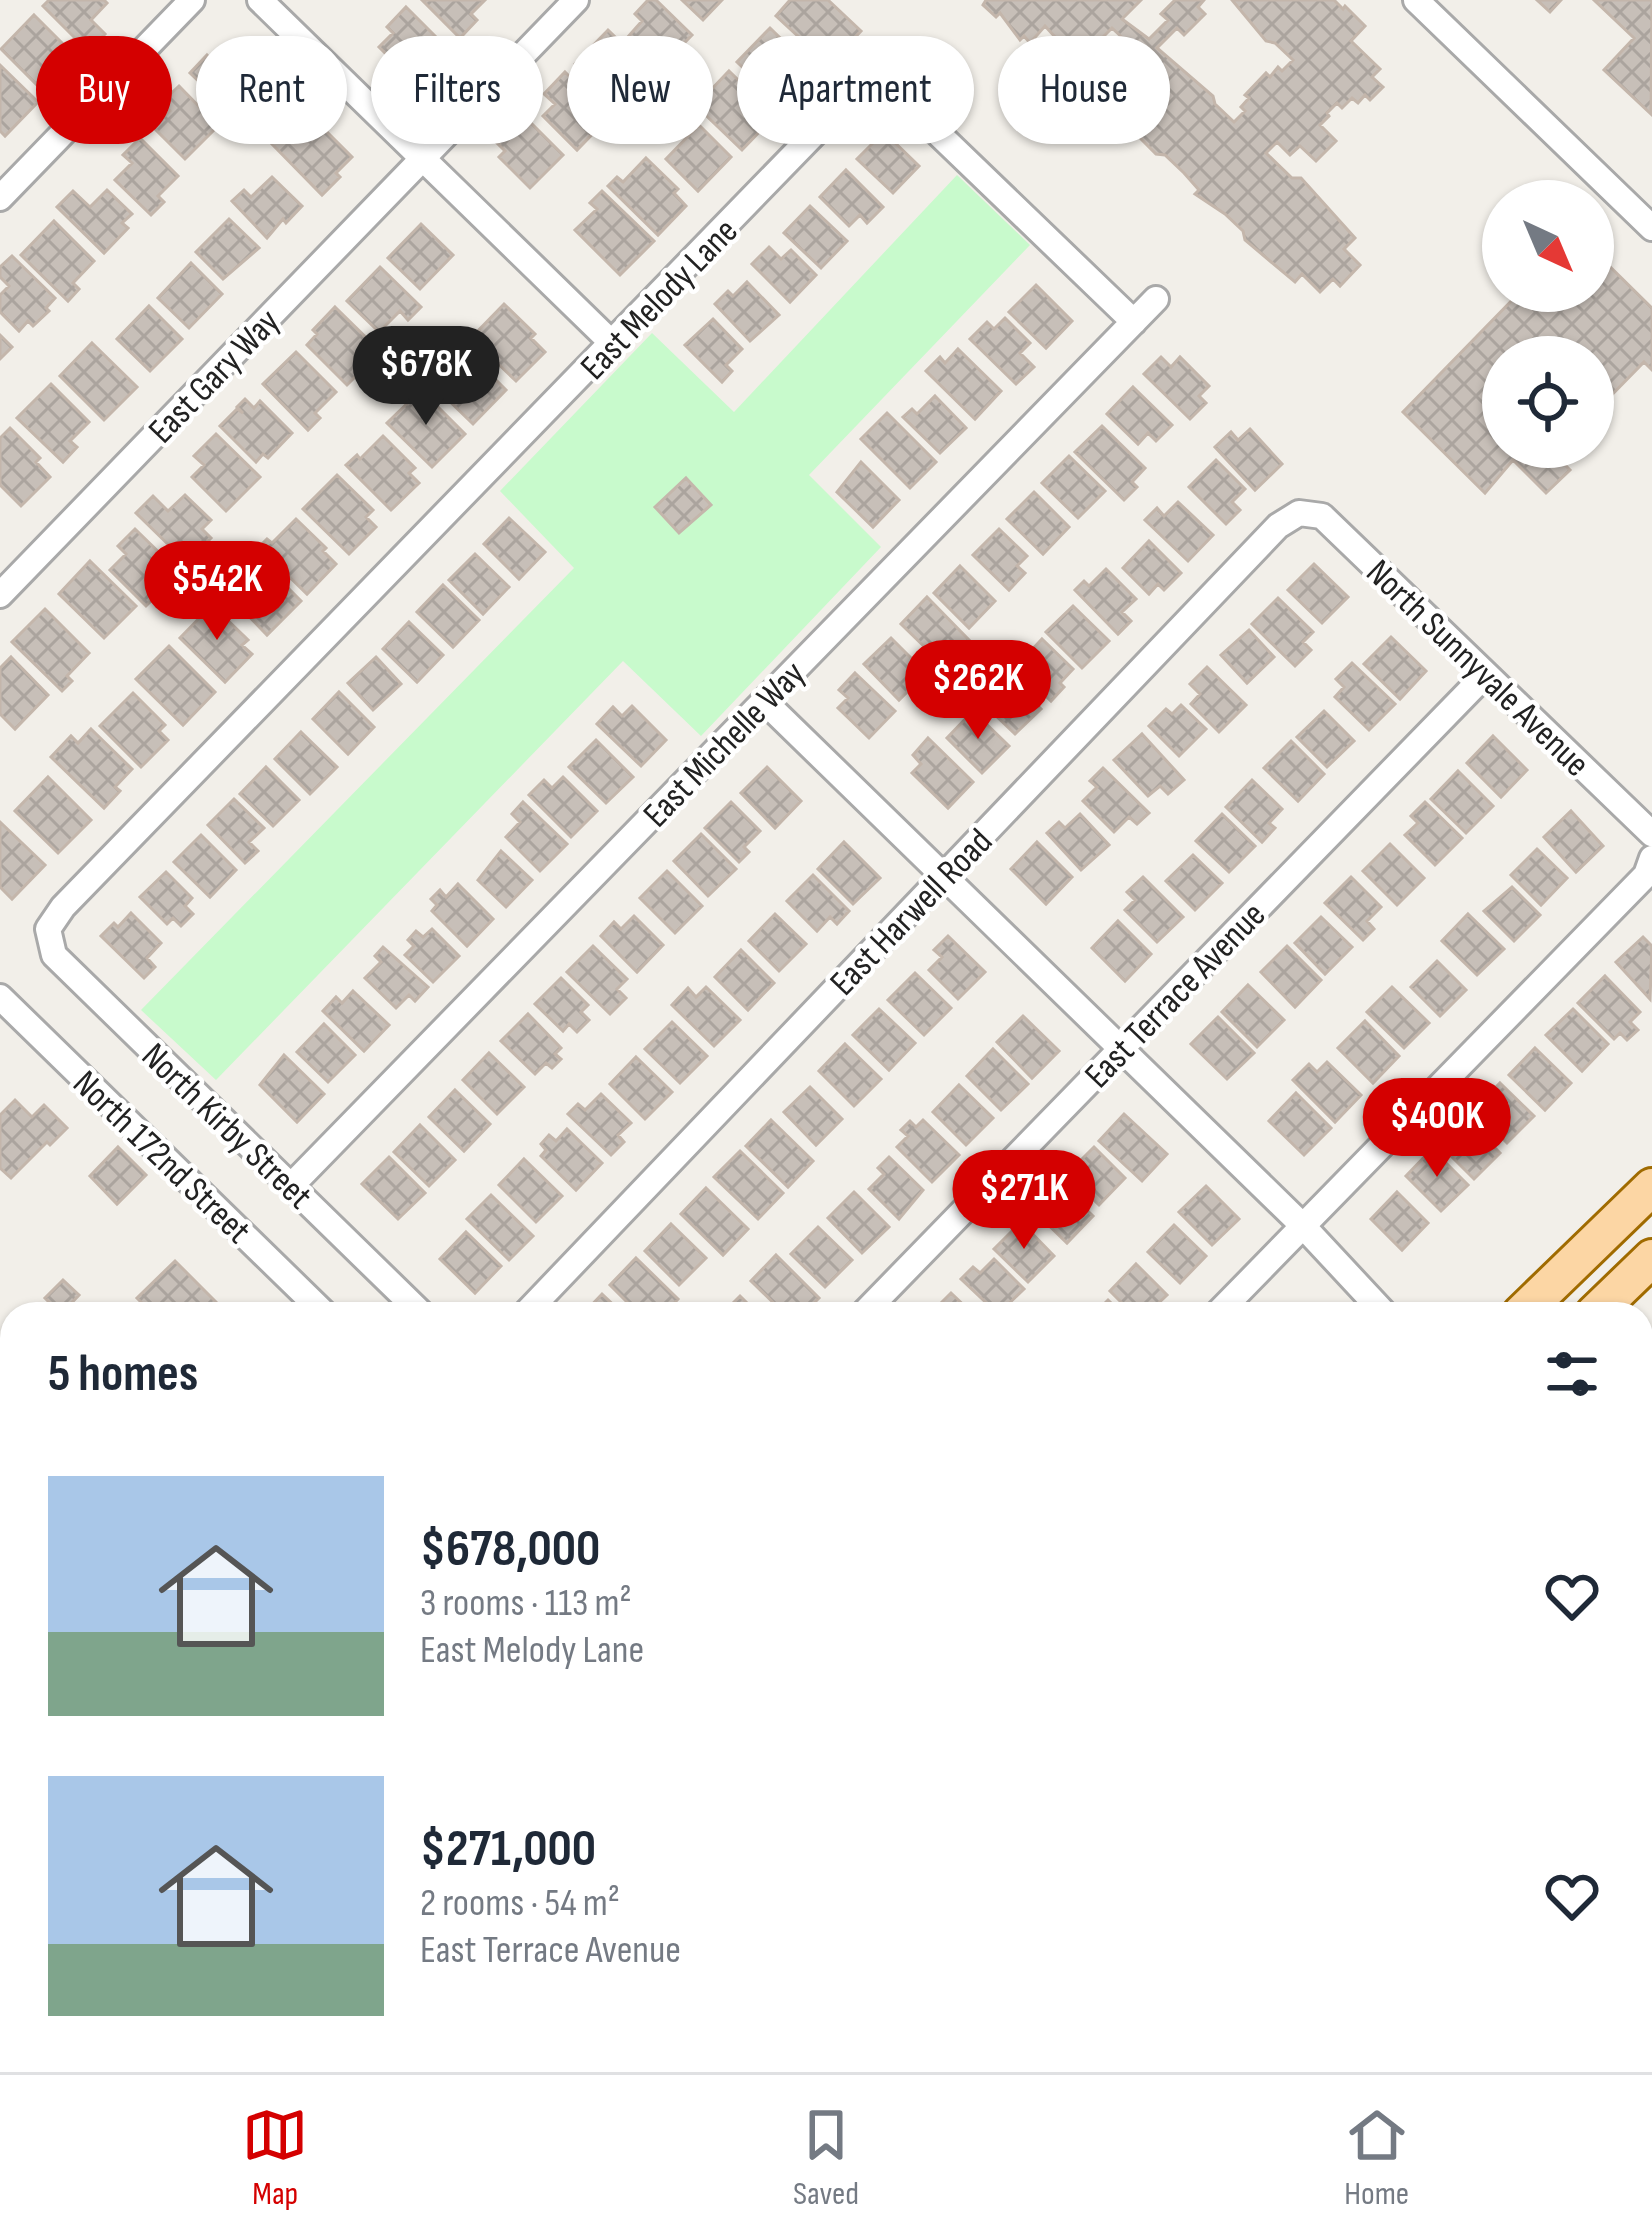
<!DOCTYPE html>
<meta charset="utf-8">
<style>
:root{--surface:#fff;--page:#f2f2f3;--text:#1f2937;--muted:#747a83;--line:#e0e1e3;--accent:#d40000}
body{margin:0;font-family:"Sofia Sans Condensed",sans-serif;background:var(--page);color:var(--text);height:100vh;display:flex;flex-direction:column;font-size:45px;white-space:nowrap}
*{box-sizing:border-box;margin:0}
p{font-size:39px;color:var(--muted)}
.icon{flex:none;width:66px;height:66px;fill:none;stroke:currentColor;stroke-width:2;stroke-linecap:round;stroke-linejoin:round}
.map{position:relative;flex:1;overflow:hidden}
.details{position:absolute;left:0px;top:1302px;width:1653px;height:771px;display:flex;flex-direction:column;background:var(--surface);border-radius:36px 36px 0 0;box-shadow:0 3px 9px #0004}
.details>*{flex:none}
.banner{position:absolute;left:36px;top:36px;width:1581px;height:108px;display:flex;gap:24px}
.needle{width:78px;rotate:136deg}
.tools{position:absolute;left:1482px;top:180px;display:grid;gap:24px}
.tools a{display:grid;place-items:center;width:132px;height:132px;border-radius:50%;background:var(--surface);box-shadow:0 3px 9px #0004;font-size:60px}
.price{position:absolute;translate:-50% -102px;padding:0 27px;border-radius:42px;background:var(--accent);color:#fff;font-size:39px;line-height:78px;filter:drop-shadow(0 3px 6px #0008)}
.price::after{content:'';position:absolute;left:50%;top:72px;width:36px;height:27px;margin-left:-18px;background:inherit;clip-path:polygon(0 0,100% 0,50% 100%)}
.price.on{background:#222;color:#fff}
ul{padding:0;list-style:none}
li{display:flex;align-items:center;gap:36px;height:300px;padding:0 48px}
li span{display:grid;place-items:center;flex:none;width:336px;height:240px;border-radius:0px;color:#555}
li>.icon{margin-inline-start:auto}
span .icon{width:144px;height:144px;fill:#fffc;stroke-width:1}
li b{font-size:51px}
h2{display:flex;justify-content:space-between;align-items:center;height:144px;padding:0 48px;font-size:51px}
.tag{padding:0 42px;border-radius:54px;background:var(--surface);box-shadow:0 3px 9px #0004;font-size:42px;line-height:108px}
.tag.on{background:var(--accent);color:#fff}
.dock{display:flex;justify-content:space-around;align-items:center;height:168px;border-top:3px solid var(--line);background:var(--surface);font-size:33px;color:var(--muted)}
.dock a{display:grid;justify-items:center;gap:6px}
.dock .on{color:var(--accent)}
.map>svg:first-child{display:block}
.grass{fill:url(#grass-tufts)}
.park{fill:#c8facc}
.building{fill:url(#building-cross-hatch);stroke:#c4b6ab;stroke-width:3}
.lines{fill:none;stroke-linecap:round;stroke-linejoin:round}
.minor-casing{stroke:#a9a9a9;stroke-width:30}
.tertiary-casing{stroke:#a9a9a9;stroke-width:36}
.primary-casing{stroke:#a06b00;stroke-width:42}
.minor{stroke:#fff;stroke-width:24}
.tertiary{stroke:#fff;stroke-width:30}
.primary{stroke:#fcd6a4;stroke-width:36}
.labels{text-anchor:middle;stroke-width:9;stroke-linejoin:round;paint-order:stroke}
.street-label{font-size:36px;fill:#222;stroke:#fff}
</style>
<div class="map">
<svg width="1652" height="2072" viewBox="0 0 1652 2072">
<defs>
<pattern id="grass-tufts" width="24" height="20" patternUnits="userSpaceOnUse" patternTransform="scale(3)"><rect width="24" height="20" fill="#cdebb0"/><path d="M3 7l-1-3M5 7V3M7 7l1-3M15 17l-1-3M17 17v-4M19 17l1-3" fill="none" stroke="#b0c997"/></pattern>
<pattern id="building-cross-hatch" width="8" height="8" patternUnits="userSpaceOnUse" patternTransform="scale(3)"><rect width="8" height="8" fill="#c7bfb8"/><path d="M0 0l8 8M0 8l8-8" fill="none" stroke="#aba49e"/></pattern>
</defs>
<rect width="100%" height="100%" fill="#f2efe9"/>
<!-- grass -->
<path class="grass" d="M0,1906L12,1919V2061H161L172,2072H0Z"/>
<!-- park -->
<path class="park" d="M957,175L1030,245L809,475L881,547L701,736L623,661L216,1080L141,1010L574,568L500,491L652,333L734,412Z"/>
<!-- building -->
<path class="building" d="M49,0H104L107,3L91,20L105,34L88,51L43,6Z
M422,0H485L471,14L477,20L460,38Z
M648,0H656L692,35L659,69L627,38L642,21L635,14Z
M682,0H722L703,20Z
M790,0H828L861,31L829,65L776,16Z
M986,0H1141L1122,19L1149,39L1168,20L1161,14L1175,0H1204L1198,7L1205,14L1184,35L1177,28L1157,48L1213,96L1215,104L1234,122L1245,111L1241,107L1249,98L1245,95L1266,73L1270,77L1278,67L1282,71L1293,60L1275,43L1266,41L1232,0H1334L1343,9L1345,6L1365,26L1351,41L1380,69L1372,77L1383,87L1370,100L1365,95L1358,103L1352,98L1342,108L1337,103L1327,113L1329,116L1320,125L1336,141L1316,161L1300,146L1290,155L1277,142L1266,153L1292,178H1301L1355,238L1344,249L1360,265L1340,286L1333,279L1320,292L1302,274L1295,282L1245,240L1243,231L1225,214L1195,194L1199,190L1184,173L1165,155L1156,154L1136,134V125L1094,90L1104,80L1097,73L1129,44L1112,28L1078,62L1045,26L1030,43L1024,36L1020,40L1000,13L996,17L983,5Z
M1537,0H1561L1550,12Z
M1594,0H1652L1651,114L1604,70L1634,38Z
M406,7L457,58L443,72L438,68L419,87L379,47L393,33L387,27Z
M34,15L69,50L63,56L73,66L46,94L1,49Z
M770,28L806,63L800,70L809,79L783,106L737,62Z
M608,30L641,62L620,82L629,91L616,104L575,64Z
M207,55L225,73L241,56L265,79L256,88L260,92L236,117L190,73Z
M0,65L38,102L5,136L0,131Z
M729,71L766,107L761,112L770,121L742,150L691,101L701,91L706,95Z
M565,72L610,116L577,150L543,116L555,104L544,94Z
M179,86L218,126L185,159L153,127L170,111L162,102Z
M523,115L563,155L530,188L499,157L505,151L496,142Z
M312,117L352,157L336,173L340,177L322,195L272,144L291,125L297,132Z
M699,125L731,157L698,191L666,159Z
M884,132L919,166L893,193L857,159Z
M140,138L178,176L158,196L164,202L151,215L115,180L132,163L123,155Z
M646,158L678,189L674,193L686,206L658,235L608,186L617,177L623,182Z
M846,170L883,207L867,223L860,215L849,226L820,197Z
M272,177L302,206L286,223L283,219L267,238L232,201L244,190L251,197Z
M107,190L132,214L122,223L128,228L104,253L57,207L73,191L90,207Z
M602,191L654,241L620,275L575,230L597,209L590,203Z
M810,206L847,241L821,268L784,233Z
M229,219L259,248L223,279L196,252Z
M54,221L94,261L73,283L79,289L68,301L21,255Z
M421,224L453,255L420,289L388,258Z
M769,247L781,259L791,250L816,275L790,302L752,264Z
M1593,250L1652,308V370L1644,362L1593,414V357H1503V447H1547L1570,470L1546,493L1513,460L1485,493L1403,412L1521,291H1593Z
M12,256L55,298L46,308L49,311L33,326L28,321L19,331L0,312V295L9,286L0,277V267Z
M191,263L222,294L189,328L158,298Z
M380,267L421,307L408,320L400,311L379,332L347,301Z
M747,282L779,315L750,341L715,304L728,291L733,296Z
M1036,285L1072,321L1046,348L1009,312Z
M504,304L535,334L531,338L545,352L516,381L471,338Z
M149,306L182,339L150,371L117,339Z
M335,307L387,358L367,378L360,372L347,385L307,345L317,334L313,330Z
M1005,318L1030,343L1020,353L1034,367L1016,384L970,339L987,322L994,329Z
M713,319L742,349L726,365L732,371L722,382L685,345Z
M0,335L12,347L0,359Z
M92,343L137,387L104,420L60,376Z
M958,349L1001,391L975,419L926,371L940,357L945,363Z
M296,352L336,392L315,413L320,418L308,430L263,384Z
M473,357L506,390L473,424L440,392L464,369L458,363L463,367Z
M1161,357L1171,367L1180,357L1209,386L1199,396L1206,403L1190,419L1144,374Z
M51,384L89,422L70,441L77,447L63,462L17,418Z
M1133,387L1172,425L1156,441L1148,433L1138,444L1107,414Z
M421,390L465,434L432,467L387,423Z
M935,396L966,428L940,453L903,417L912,409L917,414Z
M245,399L254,408L260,401L292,433L268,458L263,454L256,462L220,426L237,409L243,413L237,407Z
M887,413L936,462L910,488L861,439Z
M1102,426L1145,468L1132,482L1137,487L1124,500L1075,452Z
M10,428L40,458L36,462L50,477L21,506L0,485V438Z
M1250,429L1282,464L1255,490L1215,447L1231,432L1238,440Z
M216,434L260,477L226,511L192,477L204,465L194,456Z
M383,436L415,468L409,473L419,483L391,510L346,465L357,455L360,459Z
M1069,456L1105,491L1078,518L1042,483Z
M1216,460L1245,489L1232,502L1240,510L1226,524L1189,487Z
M861,462L899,500L873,527L837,492Z
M337,475L373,510L366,517L376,527L349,554L303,509Z
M686,478L711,505L679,533L655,507Z
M1034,492L1069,527L1043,554L1007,519Z
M185,495L211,520L202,529L211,538L195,554L189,549L181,557L136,513L153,496L168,511Z
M1178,502L1213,535L1188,561L1145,520L1157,508L1164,516Z
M509,518L545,552L519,579L484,544Z
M296,519L326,548L323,551L336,564L307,594L259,547L267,539L272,543Z
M135,529L174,567L151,590L156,596L146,606L110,570L126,554L118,546Z
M999,529L1027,556L1017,566L1025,573L1009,590L973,555Z
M1149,541L1181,573L1164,590L1158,584L1149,594L1123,568Z
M475,554L509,587L483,614L449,580Z
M90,561L136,606L104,638L59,594Z
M1314,564L1348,597L1322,623L1288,590Z
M960,566L995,601L969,628L934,593Z
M269,569L301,601L267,635L227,594L240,581L248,589Z
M1106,569L1136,599L1122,612L1131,621L1118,634L1075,590L1084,581L1089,586Z
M443,585L479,620L453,647L417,612Z
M927,597L970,641L954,657L947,649L937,659L901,624Z
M1278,598L1313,632L1303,642L1311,650L1295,666L1252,624Z
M212,605L248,640L242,645L252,654L225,682L180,638Z
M1073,606L1109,641L1082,668L1046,632Z
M45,609L89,653L67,676L72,681L62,691L12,642Z
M409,622L443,655L417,682L383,649Z
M1249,630L1274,657L1247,683L1221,655Z
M1391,637L1426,671L1400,699L1364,664Z
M891,638L926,673L899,700L864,664Z
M1042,639L1073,669L1060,683L1064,687L1051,701L1016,667Z
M169,646L215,692L183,725L136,679Z
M11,657L48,695L15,729L0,714V668Z
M376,657L401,684L373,710L348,683Z
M993,661L1041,709L1015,734L972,693L985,680L980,674Z
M1352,663L1395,704L1369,730L1335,697L1344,687L1336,679Z
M1207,667L1246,705L1219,732L1191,704L1200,694L1190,684Z
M855,673L895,711L869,738L838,708L848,698L839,690Z
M339,692L374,727L348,754L313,719Z
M133,693L165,725L159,731L168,740L141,767L100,726Z
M1181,705L1206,729L1179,756L1149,726L1166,709L1172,714Z
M632,706L666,740L641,766L597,724L613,707L622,716Z
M973,711L1009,746L982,773L947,738Z
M1324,711L1354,741L1327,767L1297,737Z
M91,729L132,769L115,787L120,791L104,808L51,757L71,736L78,743Z
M301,732L337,767L310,794L275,759Z
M1142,734L1184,780L1168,794L1160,786L1148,796L1114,760Z
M1493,736L1527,770L1501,797L1467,763Z
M928,738L973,782L948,808L912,773L921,764L913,755Z
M596,740L633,777L606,803L569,767Z
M1291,741L1324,774L1298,801L1264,768Z
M266,767L299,800L273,826L240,794Z
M767,767L801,801L775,828L741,793Z
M1103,768L1149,813L1137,824L1129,817L1114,832L1083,801L1097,787L1090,781Z
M1458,771L1493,806L1466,833L1431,799Z
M48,777L91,820L58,853L15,811Z
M563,777L597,811L571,837L529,795L544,780L552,788Z
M1252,780L1282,809L1269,823L1275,828L1262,842L1226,807Z
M234,799L264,828L249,842L258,851L245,863L208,825Z
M523,802L567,844L540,871L506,837L520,822L512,814Z
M731,802L760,831L744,847L749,852L739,862L705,828Z
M1425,802L1462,838L1435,865L1405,835L1418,823L1411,816Z
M1571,811L1603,846L1576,872L1544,837Z
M1080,814L1109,845L1081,870L1047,833L1059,822L1065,828Z
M1222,814L1255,846L1229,872L1196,841Z
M0,822L45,865L12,899L0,887Z
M701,834L736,869L708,896L674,861Z
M201,835L236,870L210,897L174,862Z
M844,842L880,878L853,904L818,869Z
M1037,842L1072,877L1046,904L1011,869Z
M1390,844L1424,878L1397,905L1363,871Z
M1537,849L1567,878L1541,905L1511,875Z
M501,851L532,880L506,907L478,880Z
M1193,855L1222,883L1195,910L1166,881Z
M667,871L702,906L675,933L640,898Z
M166,872L192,898L185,906L193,914L181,926L173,918L167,924L140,897Z
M813,875L849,911L837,924L830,917L817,931L787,901Z
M1143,877L1183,917L1157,942L1125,910L1135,900L1127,892Z
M1351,877L1381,907L1367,921L1374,929L1363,940L1325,903Z
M458,884L493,919L467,946L432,911L437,905L431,899L440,890L446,897Z
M1512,887L1540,915L1514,941L1484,911Z
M131,913L161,943L147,958L155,967L144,978L101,936L114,923L118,927Z
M775,914L806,944L779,971L749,941Z
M1468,914L1504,949L1477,975L1442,941Z
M634,916L663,945L637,972L601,936L614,922L621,929Z
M1321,917L1352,947L1325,974L1295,943Z
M1118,921L1151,954L1125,981L1092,948Z
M432,929L459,956L433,982L405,955L414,946L408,940L416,931L423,937Z
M948,936L985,972L958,999L929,970L942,957L934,950Z
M1643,937L1652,946L1650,999L1616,962Z
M593,946L627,979L617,989L626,998L610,1014L567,972Z
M1287,946L1321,980L1295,1007L1261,972Z
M383,947L428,987L415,1001L409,995L396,1008L365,978L381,962L375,956Z
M741,950L774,983L748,1010L715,977Z
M1437,961L1466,990L1440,1016L1411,987Z
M915,973L951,1008L924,1035L888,1000Z
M1605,976L1640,1012L1630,1022L1638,1030L1627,1040L1620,1033L1614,1039L1578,1003Z
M561,978L588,1005L581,1012L589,1020L577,1032L569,1024L563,1031L535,1004Z
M1248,985L1284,1020L1257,1047L1222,1012Z
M706,987L740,1020L714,1046L672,1005L688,988L696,997Z
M1392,987L1429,1023L1404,1048L1367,1012Z
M353,991L389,1025L364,1051L323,1011L336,997L342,1003Z
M879,1009L915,1043L889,1070L853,1035Z
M1573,1009L1608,1044L1582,1071L1546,1035Z
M528,1014L561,1048L555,1054L561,1059L552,1068L546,1063L535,1074L501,1041Z
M1023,1016L1059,1051L1032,1078L997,1042Z
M1218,1017L1254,1053L1227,1079L1191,1044Z
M1365,1021L1399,1056L1373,1083L1338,1048Z
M672,1022L707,1056L680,1083L645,1049Z
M324,1024L355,1055L328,1082L297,1052Z
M845,1044L881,1079L854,1106L819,1071Z
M1535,1048L1571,1083L1545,1110L1509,1075Z
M993,1049L1028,1084L1001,1110L967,1076Z
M489,1053L524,1087L497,1114L463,1080Z
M284,1055L324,1094L297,1122L260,1085Z
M636,1057L672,1092L645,1119L610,1084Z
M1327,1062L1361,1095L1335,1122L1293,1080L1309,1064L1317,1072Z
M1500,1083L1534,1116L1507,1143L1474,1110Z
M959,1085L993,1118L966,1145L933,1112Z
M810,1087L842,1119L816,1145L784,1112Z
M455,1090L490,1124L464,1151L429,1117Z
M1296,1093L1331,1128L1304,1155L1269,1121Z
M601,1094L631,1123L618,1135L624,1142L611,1155L568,1114L578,1104L585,1110Z
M15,1100L32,1117L44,1105L67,1128L50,1145L47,1142L11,1178L0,1168V1115Z
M1124,1114L1167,1154L1142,1181L1099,1141Z
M771,1120L813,1161L788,1187L746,1146Z
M923,1120L959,1155L932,1182L897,1147L908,1136L901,1130L910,1121L916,1127Z
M1468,1121L1500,1153L1474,1179L1436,1141L1449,1128L1455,1134Z
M420,1125L455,1160L429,1186L394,1152Z
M567,1129L602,1163L576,1190L541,1156L546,1150L541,1144L549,1135L556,1141Z
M118,1147L146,1175L117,1204L90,1176Z
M1094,1147L1125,1178L1099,1205L1067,1174Z
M1432,1149L1468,1185L1441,1211L1406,1176Z
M740,1151L783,1193L758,1219L714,1177Z
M389,1157L425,1193L398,1219L362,1184Z
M889,1157L923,1190L899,1219L869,1189L884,1174L878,1168Z
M524,1159L562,1196L536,1222L499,1185Z
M1057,1181L1093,1216L1067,1243L1031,1208Z
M1206,1186L1239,1219L1212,1245L1179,1212Z
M706,1188L748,1229L723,1255L681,1214Z
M854,1192L889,1227L862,1253L828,1218Z
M1397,1192L1428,1223L1402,1250L1371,1219Z
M491,1195L533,1236L509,1260L467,1219Z
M1021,1222L1054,1256L1028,1282L994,1249Z
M671,1224L706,1258L679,1285L645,1251Z
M1174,1225L1206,1256L1180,1283L1148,1252Z
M818,1227L852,1260L825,1287L791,1254Z
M466,1232L501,1266L475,1293L440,1259Z
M776,1255L819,1298L803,1314H785L751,1281Z
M636,1258L678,1299L664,1314H639L610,1285Z
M994,1259L1024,1289L998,1314L961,1279L973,1267L980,1273Z
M175,1261L227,1313V1314H153L137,1298Z
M1136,1264L1167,1295L1147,1314H1133L1110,1291Z
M63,1280L79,1295L61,1314L45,1298Z
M951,1293L973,1314H930Z
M602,1294L623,1314H583Z
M740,1296L758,1314H722Z
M1108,1300L1122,1314H1094Z
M1641,1705L1652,1716V1801L1641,1789Z
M12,1744V1857L0,1845V1755Z
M1641,1833L1652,1845V1921L1641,1909Z
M201,2061H251L243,2072H212Z
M1345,2061H1467L1456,2072H1356Z"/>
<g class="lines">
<defs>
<path id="minor" d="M260,0L613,344
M1416,0L1652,228
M0,198L192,0
M0,595L576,0
M764,701L1303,1226L1385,1314
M0,997L325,1314
M291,1186L1156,299
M422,1314L54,955L48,929L63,907L851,96L872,85L895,92L1134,322
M525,1314L1278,526L1299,513L1322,516L1652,834
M863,1314L1486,674
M1217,1314L1646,875L1652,858"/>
<path id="tertiary" d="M1155,2061L1166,2072"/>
<path id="primary" d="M1521,1314L1652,1187
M1594,1314L1652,1258
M742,2072L754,2061
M815,2072L827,2061"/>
</defs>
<!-- minor casing -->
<use href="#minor" class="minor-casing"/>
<!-- tertiary casing -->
<use href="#tertiary" class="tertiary-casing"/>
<!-- primary casing -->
<use href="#primary" class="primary-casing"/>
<!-- minor -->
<use href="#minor" class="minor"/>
<!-- tertiary -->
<use href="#tertiary" class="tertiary"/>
<!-- primary -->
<use href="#primary" class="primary"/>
</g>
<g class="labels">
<!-- street labels -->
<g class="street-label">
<text transform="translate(658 298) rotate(-46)" y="13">East Melody Lane</text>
<text transform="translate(213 375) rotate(-46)" y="13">East Gary Way</text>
<text transform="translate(1479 667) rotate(44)" y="13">North Sunnyvale Avenue</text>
<text transform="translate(723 743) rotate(-46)" y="13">East Michelle Way</text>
<text transform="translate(910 911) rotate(-46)" y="13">East Harwell Road</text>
<text transform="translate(1174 994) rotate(-46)" y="13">East Terrace Avenue</text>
<text transform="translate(228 1125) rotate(44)" y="13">North Kirby Street</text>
<text transform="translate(163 1156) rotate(44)" y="13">North 172nd Street</text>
</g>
</g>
</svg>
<div class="tools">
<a><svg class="needle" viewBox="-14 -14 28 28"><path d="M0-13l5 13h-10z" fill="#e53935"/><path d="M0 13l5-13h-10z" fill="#747a83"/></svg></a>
<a><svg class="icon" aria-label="locate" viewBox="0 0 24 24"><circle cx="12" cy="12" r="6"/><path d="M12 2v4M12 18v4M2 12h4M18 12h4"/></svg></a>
</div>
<b class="price on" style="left:426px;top:428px">$678K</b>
<b class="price" style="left:217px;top:643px">$542K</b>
<b class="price" style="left:978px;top:742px">$262K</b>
<b class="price" style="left:1437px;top:1180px">$400K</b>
<b class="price" style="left:1024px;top:1252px">$271K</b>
<div class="banner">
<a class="tag on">Buy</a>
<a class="tag">Rent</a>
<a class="tag">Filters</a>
<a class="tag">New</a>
<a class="tag">Apartment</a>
<a class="tag">House</a>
</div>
<section class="details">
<h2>5 homes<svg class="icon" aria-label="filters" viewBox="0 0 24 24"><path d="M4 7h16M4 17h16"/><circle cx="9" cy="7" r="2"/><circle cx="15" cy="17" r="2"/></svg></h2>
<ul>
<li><span style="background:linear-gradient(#a9c7e8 65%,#7fa58c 0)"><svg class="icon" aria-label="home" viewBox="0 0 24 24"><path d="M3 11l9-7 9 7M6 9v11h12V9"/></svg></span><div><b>$678,000</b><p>3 rooms · 113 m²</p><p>East Melody Lane</p></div><svg class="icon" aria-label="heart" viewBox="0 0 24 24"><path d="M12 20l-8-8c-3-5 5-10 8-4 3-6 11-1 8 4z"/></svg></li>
<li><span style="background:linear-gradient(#a9c7e8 70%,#7fa58c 0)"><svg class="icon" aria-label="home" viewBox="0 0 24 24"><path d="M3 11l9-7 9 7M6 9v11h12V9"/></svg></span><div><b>$271,000</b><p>2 rooms · 54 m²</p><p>East Terrace Avenue</p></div><svg class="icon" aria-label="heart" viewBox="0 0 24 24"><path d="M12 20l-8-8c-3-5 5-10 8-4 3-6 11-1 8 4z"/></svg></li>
</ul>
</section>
</div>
<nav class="dock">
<a class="on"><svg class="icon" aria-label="map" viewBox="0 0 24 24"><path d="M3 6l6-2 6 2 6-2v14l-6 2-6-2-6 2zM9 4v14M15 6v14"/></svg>Map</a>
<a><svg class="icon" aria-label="saved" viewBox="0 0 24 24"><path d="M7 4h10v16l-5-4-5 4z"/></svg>Saved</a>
<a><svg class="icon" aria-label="home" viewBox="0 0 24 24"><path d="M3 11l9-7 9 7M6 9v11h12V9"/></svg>Home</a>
</nav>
